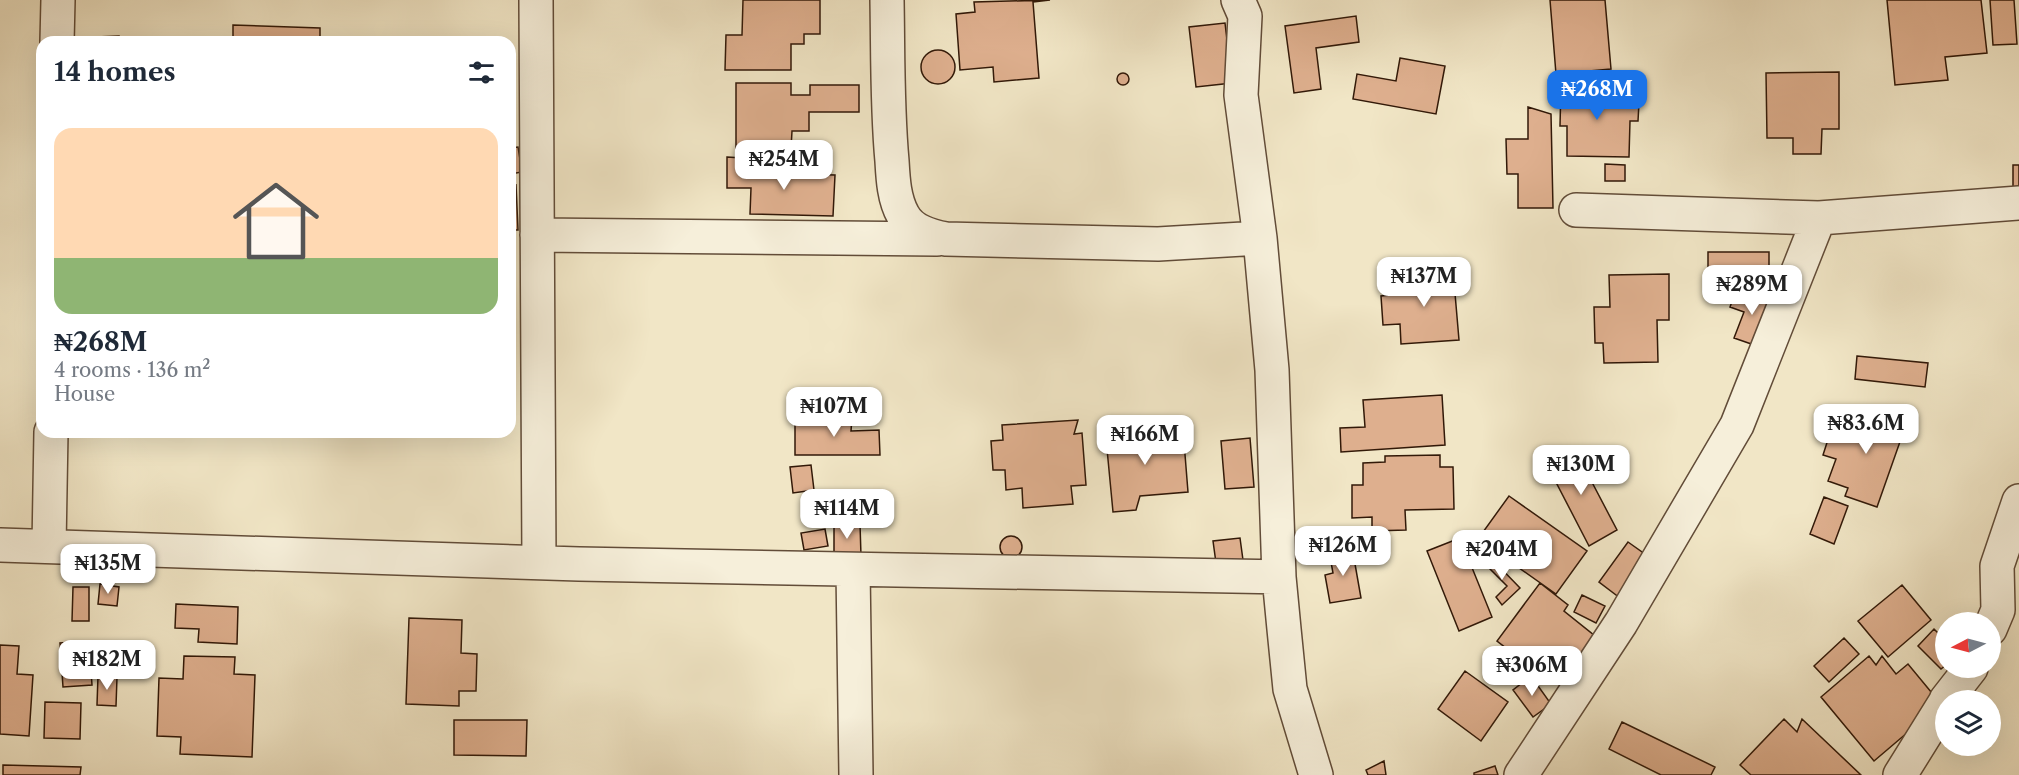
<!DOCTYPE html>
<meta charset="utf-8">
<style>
:root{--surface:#fff;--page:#f2f2f3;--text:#1f2937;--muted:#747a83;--accent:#1a73e8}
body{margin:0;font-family:"Libre Caslon Text",serif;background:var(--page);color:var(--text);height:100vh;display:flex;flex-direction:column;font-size:22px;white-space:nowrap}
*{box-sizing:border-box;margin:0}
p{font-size:20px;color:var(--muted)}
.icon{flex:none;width:33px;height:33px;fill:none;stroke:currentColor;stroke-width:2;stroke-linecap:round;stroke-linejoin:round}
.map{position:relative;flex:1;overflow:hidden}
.panel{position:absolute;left:36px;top:36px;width:480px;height:402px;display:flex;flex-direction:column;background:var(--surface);border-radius:18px;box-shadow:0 6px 24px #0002}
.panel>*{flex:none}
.needle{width:39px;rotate:264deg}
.buttons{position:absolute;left:1935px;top:612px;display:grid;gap:12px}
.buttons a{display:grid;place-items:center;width:66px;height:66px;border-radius:50%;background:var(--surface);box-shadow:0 6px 24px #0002;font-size:30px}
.price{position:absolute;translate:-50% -51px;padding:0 14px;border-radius:12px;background:#fff;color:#222;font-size:20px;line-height:39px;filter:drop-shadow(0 2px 3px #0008)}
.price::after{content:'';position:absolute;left:50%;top:36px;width:18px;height:14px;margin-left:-9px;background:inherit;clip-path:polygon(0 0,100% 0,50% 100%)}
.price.current{background:var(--accent);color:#fff}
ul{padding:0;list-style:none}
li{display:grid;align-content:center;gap:12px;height:318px;padding:0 18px}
li span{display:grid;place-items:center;height:186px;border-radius:18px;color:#555}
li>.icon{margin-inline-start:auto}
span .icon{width:108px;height:108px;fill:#fffc;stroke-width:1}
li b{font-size:26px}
h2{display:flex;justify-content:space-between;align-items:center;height:72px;padding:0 18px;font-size:26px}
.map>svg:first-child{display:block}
.building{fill:#deaf8e;stroke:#321908;stroke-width:1.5}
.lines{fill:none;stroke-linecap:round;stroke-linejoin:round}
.minor-casing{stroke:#624c38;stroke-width:36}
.minor{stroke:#f6efda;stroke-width:33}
</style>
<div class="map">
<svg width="2019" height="775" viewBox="0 0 2019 775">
<rect width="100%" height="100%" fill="#f1e6c6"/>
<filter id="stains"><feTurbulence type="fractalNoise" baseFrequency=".00333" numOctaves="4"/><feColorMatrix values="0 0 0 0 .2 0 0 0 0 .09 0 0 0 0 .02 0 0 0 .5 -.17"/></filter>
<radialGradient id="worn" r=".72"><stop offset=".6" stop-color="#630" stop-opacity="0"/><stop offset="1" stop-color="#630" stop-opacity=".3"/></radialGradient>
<!-- building -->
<path class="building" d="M743,0H820V34H804V44H791V70H725L726,35H742Z
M1050,0L1033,2L1039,78L994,82L993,67L960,70L956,14L975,12L974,2Z
M1550,0H1605L1611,69L1556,74Z
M1887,0H1981L1987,53L1945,57L1948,80L1895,85Z
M1990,0H2014L2017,44L1993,45Z
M1356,16L1359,42L1316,48L1321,89L1294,93L1285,26Z
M1225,23L1232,83L1196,87L1189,27Z
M233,25L320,28V42H134V38L233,41Z
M119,36V42H96V37Z
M921 67a17 17 0 1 1 34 0a17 17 0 1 1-34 0Z
M1400,58L1445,66L1436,114L1353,99L1357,74L1396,81Z
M1839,72V129H1822L1821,154H1793V138H1767L1766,73Z
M1117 79a6 6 0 1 1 12 0a6 6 0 1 1-12 0Z
M736,83H791V95H810V85H859V112H809V131H792L791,149L736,148Z
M1561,86L1623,87V102H1639L1638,121H1630L1629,157L1567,156V126H1560Z
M1528,107L1551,114L1553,208H1518V174H1507L1506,139H1528Z
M518,147L522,172L510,174V148Z
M727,157L742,158L746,173L835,175L833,216L750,214L751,188H727Z
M1605,164L1625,165V181H1605Z
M2013,165H2019V191H2013Z
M516,185L518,230H510V186Z
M1708,252H1769V291H1749V283H1726V274L1708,275Z
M1453,270L1459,340L1401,344L1400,324L1383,325L1381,296L1399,294L1398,274Z
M1669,274V320H1657L1658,362L1604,363L1603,343H1595L1594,307H1610L1609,275Z
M1737,288L1776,302L1760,347L1734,338L1744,312L1730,307Z
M1857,356L1928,363L1925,387L1855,379Z
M1442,395L1445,445L1341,452L1340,428L1365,427L1363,400Z
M1875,407L1908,419L1877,507L1845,496L1848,488L1828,481L1836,459L1823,455L1832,427L1849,433L1853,420L1869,426Z
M852,418L851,431L879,430L880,455H795V419Z
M1160,418L1162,443L1184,442L1188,492L1140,496L1136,510L1113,512L1107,449L1122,448L1128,420Z
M1078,420L1074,434L1082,433L1086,485L1071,486L1073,504L1023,508L1022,488L1006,490L1005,470H993L991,441L1003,440L1002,425Z
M1250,438L1254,487L1225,489L1221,441Z
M1573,446L1617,530L1589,546L1545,461Z
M1440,455V467H1453L1454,509L1405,510L1406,530L1372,531V517L1352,518V485H1363V463L1385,462V456Z
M811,465L814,490L793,493L790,467Z
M1509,496L1587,551L1556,594L1478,539Z
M1824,497L1848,506L1834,544L1810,534Z
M834,524H860L861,556H834Z
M825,529L828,546L804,550L801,533Z
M1000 547a11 11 0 1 1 22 0a11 11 0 1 1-22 0Z
M1240,538L1243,560L1216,563L1213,541Z
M1460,538L1492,617L1459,631L1427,551Z
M1628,542L1649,557L1620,598L1599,582Z
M1352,547L1361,598L1330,603L1325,575L1333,573L1329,551Z
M1488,555L1520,588L1502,605L1496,597L1507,586L1482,561Z
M1540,583L1568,605L1564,611L1595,636L1564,678L1548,665L1537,672L1497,641Z
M100,584L119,587L117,606L98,604Z
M1902,585L1931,620L1888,657L1858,621Z
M73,587H89V621H72Z
M1582,595L1605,606L1596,623L1574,612Z
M176,604L238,607L237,644L198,642L199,629L175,628Z
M409,618L462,620L461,653L477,654L476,691H459V706L406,704Z
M1934,629L1946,641V665L1941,669L1918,646Z
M1844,638L1859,654L1829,682L1814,666Z
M89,641L92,685L63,687L60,643Z
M0,645L19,646L17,674L33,675L29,736L0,734Z
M184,656L235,657L234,674L255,675L252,757L180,754L181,737L157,736L159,678L183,679Z
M1869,656L1876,665L1882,656L1896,674L1908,664L1941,704L1874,761L1821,697Z
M1465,671L1508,702L1481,741L1438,709Z
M98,676L117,677L116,706L97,705Z
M1531,676L1551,704L1533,717L1513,690Z
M45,702L81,703L80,739L44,738Z
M1784,719L1797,732L1802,719L1861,775H1751L1740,765Z
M454,720H527L526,756L454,755Z
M1622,722L1715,767L1711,775H1661L1609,749Z
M1384,761L1386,775H1368L1366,770Z
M3,765L81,767L80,775H3Z
M1495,766L1498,775H1474V773Z"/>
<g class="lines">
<defs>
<path id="minor" d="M536,0L539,562
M887,0C888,54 887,108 892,161C893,179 894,199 903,215C911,231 929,236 946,239L1158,244L1260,238
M1238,0L1245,16L1241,95L1260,238L1272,370L1279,577L1284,629L1290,689L1316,775
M57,42L58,0
M1576,210L1819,218L2019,203
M537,235L937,239
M0,545L579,564L1279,577
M49,546L51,432
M853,570L856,775
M1990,629L1998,610L1997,566L2019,501
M1946,700L1971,668
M1521,775L1621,623L1737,425L1819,218
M1900,775L1946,701"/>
</defs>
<!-- minor casing -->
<use href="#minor" class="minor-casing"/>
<!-- minor -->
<use href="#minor" class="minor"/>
</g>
<rect width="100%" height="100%" filter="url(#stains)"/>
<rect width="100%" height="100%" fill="url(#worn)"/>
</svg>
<div class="buttons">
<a><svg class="needle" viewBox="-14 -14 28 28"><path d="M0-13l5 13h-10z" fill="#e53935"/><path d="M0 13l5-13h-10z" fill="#747a83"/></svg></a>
<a><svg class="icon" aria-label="layers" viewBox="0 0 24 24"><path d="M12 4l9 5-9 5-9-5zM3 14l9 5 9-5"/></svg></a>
</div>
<b class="price current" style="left:1597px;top:121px">₦268M</b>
<b class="price" style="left:784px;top:191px">₦254M</b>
<b class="price" style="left:1424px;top:308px">₦137M</b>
<b class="price" style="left:1752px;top:316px">₦289M</b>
<b class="price" style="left:834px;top:438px">₦107M</b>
<b class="price" style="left:1866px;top:455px">₦83.6M</b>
<b class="price" style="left:1145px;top:466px">₦166M</b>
<b class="price" style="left:1581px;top:496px">₦130M</b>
<b class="price" style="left:847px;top:540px">₦114M</b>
<b class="price" style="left:1343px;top:577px">₦126M</b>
<b class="price" style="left:1502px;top:581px">₦204M</b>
<b class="price" style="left:108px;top:595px">₦135M</b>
<b class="price" style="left:107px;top:691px">₦182M</b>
<b class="price" style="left:1532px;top:697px">₦306M</b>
<section class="panel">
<h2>14 homes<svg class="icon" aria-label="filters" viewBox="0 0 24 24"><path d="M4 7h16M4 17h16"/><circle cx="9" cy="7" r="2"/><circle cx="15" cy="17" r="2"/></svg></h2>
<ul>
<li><span style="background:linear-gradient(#ffd9b3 70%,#8fb573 0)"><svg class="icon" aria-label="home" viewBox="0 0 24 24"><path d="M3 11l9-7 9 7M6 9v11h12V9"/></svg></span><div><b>₦268M</b><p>4 rooms · 136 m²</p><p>House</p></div></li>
</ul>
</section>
</div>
